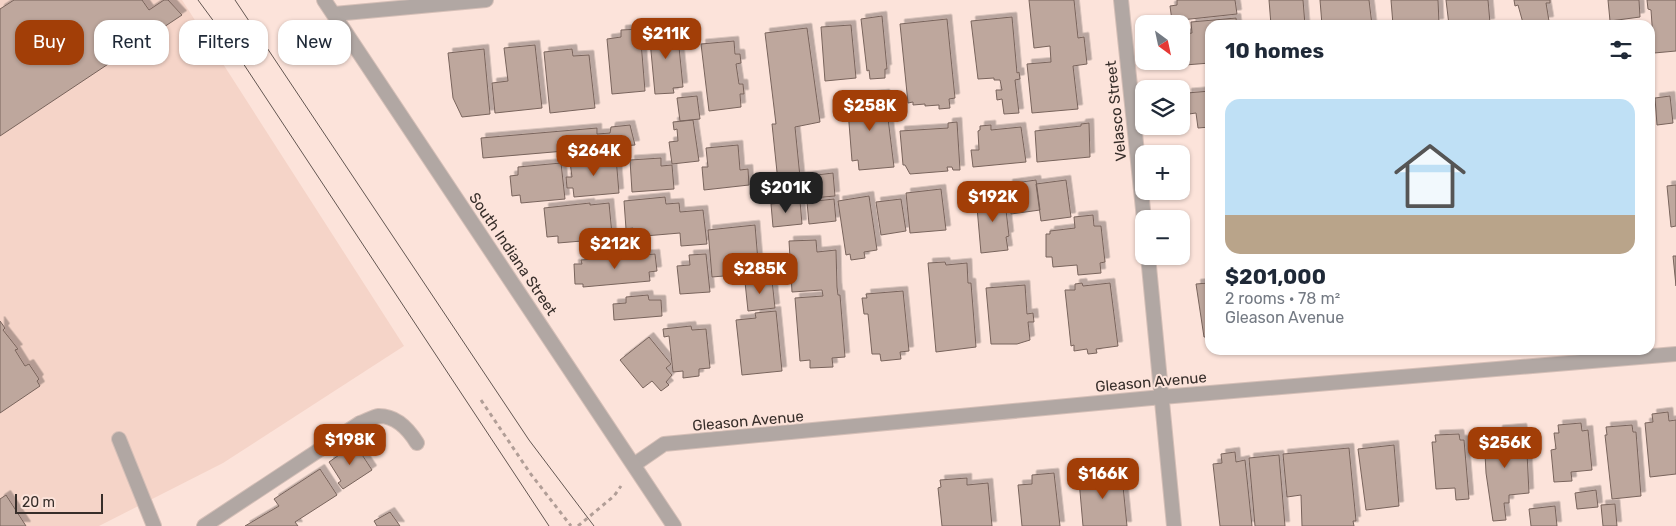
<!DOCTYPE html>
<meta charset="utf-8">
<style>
:root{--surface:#fff;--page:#f6f6f7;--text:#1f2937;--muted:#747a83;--line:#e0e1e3;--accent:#a23e07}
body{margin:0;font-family:Rubik,sans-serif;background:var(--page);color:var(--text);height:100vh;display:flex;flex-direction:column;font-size:19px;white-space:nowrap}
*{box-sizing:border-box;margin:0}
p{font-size:16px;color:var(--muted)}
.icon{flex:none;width:28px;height:28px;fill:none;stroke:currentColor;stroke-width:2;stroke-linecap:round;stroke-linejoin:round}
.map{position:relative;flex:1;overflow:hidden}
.panel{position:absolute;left:1205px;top:20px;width:450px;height:335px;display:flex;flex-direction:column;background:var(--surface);border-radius:15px;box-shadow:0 1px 4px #0004}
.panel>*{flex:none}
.hud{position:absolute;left:15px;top:20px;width:475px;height:45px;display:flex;gap:10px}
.needle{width:32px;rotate:147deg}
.fabs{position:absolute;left:1135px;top:15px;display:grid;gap:10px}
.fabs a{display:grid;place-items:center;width:55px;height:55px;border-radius:10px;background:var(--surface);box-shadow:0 1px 4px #0004;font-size:25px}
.scale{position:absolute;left:15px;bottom:12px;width:88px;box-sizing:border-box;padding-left:5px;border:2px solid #372e2a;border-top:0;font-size:14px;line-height:18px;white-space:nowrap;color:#372e2a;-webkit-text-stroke:4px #fce3da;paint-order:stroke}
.price{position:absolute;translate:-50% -42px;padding:0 11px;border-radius:10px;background:var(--accent);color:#fff;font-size:16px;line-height:32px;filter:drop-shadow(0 1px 2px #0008)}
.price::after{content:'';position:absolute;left:50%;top:30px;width:15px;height:11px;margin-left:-8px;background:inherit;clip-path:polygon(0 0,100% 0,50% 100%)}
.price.active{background:#222;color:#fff}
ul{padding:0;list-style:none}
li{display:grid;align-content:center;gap:10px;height:265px;padding:0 20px}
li+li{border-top:1px solid var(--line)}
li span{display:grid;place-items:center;height:155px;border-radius:15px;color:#555}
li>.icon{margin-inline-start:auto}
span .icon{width:90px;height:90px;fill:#fffc;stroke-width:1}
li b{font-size:21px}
h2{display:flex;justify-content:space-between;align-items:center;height:60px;padding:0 20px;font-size:21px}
.pill{padding:0 18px;border-radius:15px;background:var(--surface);box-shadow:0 1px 4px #0004;font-size:18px;line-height:45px}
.pill.active{background:var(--accent);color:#fff}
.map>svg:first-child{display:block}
.built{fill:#f5d4c8}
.building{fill:#bea79d;stroke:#79645c;filter:url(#shadow)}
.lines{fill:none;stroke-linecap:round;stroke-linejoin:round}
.service-casing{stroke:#d5bfb7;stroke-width:16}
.minor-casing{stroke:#d5bfb7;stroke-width:16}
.tertiary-casing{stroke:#d5bfb7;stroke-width:16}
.path{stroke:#b19e97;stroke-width:3;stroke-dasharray:4 4;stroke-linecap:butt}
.service{stroke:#b1a7a3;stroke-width:14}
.minor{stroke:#b1a7a3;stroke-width:14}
.tertiary{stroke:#b1a7a3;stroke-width:14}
.tram{stroke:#635651;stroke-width:1}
.labels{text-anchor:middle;stroke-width:4;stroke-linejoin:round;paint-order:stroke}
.street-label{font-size:15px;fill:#372e2a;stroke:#fce3da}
</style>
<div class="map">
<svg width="1676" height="526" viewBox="0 0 1676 526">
<defs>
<filter id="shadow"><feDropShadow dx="4.5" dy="-4.5" stdDeviation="0" flood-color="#0004"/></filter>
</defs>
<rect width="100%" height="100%" fill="#fce3da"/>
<!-- built -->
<path class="built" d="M0,0H182L404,346L223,463L99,526H0Z"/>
<!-- building -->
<path class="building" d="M14,0H142L149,10L164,0H168L182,15L0,136V9Z
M1029,0H1074L1078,38L1084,37L1087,64L1073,66L1078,109L1032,113L1027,64L1051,62L1050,46L1034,48Z
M1177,0H1235L1237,14L1172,21L1170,6L1177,5Z
M1269,0H1303L1305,25H1271Z
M1320,0H1369L1372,25H1322Z
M1391,0H1438L1439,23L1393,25Z
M1446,0H1488L1490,23L1449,25Z
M1514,0H1550V3H1546L1549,21L1523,23L1518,5L1515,6Z
M1608,0H1639L1640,17L1610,21Z
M1647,0H1676V51L1654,53L1651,10L1648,9Z
M882,16L887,69H885V78L870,79L869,70L867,71L861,19Z
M1012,17L1017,73L1019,72L1020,79L1015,80L1019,113L1004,114L1002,99L997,100L996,90H1002L1000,80H994V78L978,79L971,21Z
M1236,18L1237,25H1210V63L1185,65L1182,34L1192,33L1191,22Z
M947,19L955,98L949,99L950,108L939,109V105L925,106V104L913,105V102L908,103L900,24Z
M851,25L856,78L825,81L821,27Z
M677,27L683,87L673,88L674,93L655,94L649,30Z
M807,28L820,122L795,127L800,177L833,173L835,196L780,201L772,124H776L765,33Z
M640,29L645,91L612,94L607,39L621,37V30Z
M734,41L735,54H740L741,63L736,64L739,84H743L744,94H740L741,107L709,111L701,44Z
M535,45L542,108L495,113L492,83L508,81L504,48Z
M484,49L490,114L462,117L453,98L448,53Z
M572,49L573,56L589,55L595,108L550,113L544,52Z
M1210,91V127L1198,128L1196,113L1189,114L1187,93Z
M885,94L894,167L859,170L858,160L852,161L847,98Z
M697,96L700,119L680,121L677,98Z
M1670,96L1673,123L1657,125L1655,98Z
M693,120L699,161L672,164L669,142L678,141L677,129L674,130L673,122Z
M957,122L960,170H953L952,167H947L948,171L910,174L905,165H903L900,131L948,128V123Z
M1089,123L1090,157L1037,162L1035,131L1081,126V124Z
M630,125L635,145L483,158L481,138L597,128V134L610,133L611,127Z
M991,125V130L1021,127L1026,162L973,167L971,150H979L978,131L980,130V126Z
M738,145L740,170L748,169L749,185L704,190L702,167H708L706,148Z
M616,157L619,193L574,197L573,188H567L566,177H572L570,162Z
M661,158V166L672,165L674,189L632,192L630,160Z
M561,163L565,199L521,203L520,195L512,196L510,176L518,175V167Z
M1036,180L1040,210L1011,214L1008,184Z
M1066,180L1071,217L1041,221L1036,184Z
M1676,185V226L1671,227L1667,186Z
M941,189L946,230L910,233L906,193Z
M1004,193L1009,236L1006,237L1008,250L981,253L976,196Z
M869,196L877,250L864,252L865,258L851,260L850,254L846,255L838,201Z
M665,197L666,204L679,203L680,212L703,210L707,244L681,246L680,233L633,237V228L626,229L624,201Z
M834,199L836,221L809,224L807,202Z
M901,199L906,231L881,235L876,202Z
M800,201L802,224L773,227L771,204Z
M590,203V205L609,203L612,234H606V239L558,243V236L547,237L544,208Z
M1093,215L1094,226H1101L1105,262L1100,263L1101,273L1078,275L1077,265L1053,267L1052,257H1046V234H1050V231L1075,228L1074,217Z
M755,225L759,273L712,277L708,230Z
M816,240L817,252L836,250L837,287L838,295H840L845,357L832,358L833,367L810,368V360L800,361L795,298L823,296L822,290L792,292L789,241Z
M655,254L657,271L649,272L650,281L583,287V284H575L574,264H582L581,260Z
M706,254L710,292L680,294L677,266L690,265L689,255Z
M1673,256H1676V286Z
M945,262L946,265L967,263L968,283H971L976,347L936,352L928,263Z
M772,280L775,308L748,311L745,282Z
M1082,283L1083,286L1110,283L1118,346L1096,349L1097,353L1088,354L1087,349L1074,351V345L1071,346L1065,290H1075V284Z
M1208,283L1210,284V337H1204L1196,284Z
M1025,285L1027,314L1033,313L1034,322H1028L1030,340L1017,344H991L986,288Z
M903,291L909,351L900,352L901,359L881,361L880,354H872L868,314H864L862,298H867L866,294Z
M648,295L649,300H661L662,316L614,320L613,304L626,303V297Z
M776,311L782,371L742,375L736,320L756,318L755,313Z
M0,321L5,328L3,330L18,349L15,350L25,366L29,364L39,379L37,381L40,386L0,413Z
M691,326L692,330L706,329L710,368L699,369V376L683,378V371L673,372L669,336L664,337L663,329Z
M649,337L671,364L666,368L672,375L666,382L669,385L661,391L652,381L643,388L620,360Z
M1668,412L1669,421L1676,420V474L1650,477L1645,423L1653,422L1652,414Z
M1581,423L1582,431L1588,430L1592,470L1571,472L1572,481L1554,482L1551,450L1556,449L1554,433H1559L1558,425Z
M1632,425L1633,432H1636L1641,496L1612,499L1605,435H1607L1606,427Z
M1522,428L1525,453H1527L1529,493L1509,495V503H1504L1506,520L1493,521L1486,473L1484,435L1498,434V430Z
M1459,434L1460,440H1464L1469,499L1456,500L1455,488L1436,489L1432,442H1436L1435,435Z
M355,444L372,470L343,489L338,483L341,481L329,462Z
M1394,445L1399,506L1366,510L1358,449Z
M1349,448L1356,521H1353L1354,526H1302L1301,495L1287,497L1283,454Z
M1235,452L1236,462L1245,460L1252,526H1220L1213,464L1222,463L1221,454Z
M1279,455L1285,526H1255L1249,458Z
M320,469L337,495L295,522L298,526H245L279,506L274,499Z
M1107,469V477L1122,476L1127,526H1083L1079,480L1093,478L1092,470Z
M1054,473L1060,526H1022L1018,485L1032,484V475Z
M967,478V485L988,483L992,526H942L938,488L941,487L940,480Z
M1596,490L1598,507L1577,509L1575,493Z
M6,495L26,526H0V499Z
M1615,504L1617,526H1603L1601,505Z
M1555,506L1557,526H1531L1529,509Z
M390,512L400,526H377L374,521Z"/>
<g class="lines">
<defs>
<path id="service" d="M204,526L360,423C366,421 373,417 379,416C396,416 409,430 417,443"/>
<path id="minor" d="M1121,0L1144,219
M334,14L486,0
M1148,256L1174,526
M119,439L154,526
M635,464L664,444L1162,397L1676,354"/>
<path id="tertiary" d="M324,0L674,526"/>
</defs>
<!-- service casing -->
<use href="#service" class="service-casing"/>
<!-- minor casing -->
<use href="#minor" class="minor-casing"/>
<!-- tertiary casing -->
<use href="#tertiary" class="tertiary-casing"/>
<!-- path -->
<path class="path" d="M481,400L530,473L571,526
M578,526L614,496L621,486"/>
<!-- service -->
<use href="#service" class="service"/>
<!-- minor -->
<use href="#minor" class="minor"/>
<!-- tertiary -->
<use href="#tertiary" class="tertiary"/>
<!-- tram -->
<path class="tram" d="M198,0L229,42L549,526
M235,0L529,440L594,526"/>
</g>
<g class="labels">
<!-- street labels -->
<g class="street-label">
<text transform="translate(1116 111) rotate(-96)" y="5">Velasco Street</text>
<text transform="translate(513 254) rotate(56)" y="5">South Indiana Street</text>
<text transform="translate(1151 382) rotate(-5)" y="5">Gleason Avenue</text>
<text transform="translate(748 421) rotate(-5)" y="5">Gleason Avenue</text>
</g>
</g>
</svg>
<div class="fabs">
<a><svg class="needle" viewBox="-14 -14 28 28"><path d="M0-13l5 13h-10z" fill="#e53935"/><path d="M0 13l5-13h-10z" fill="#747a83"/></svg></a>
<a><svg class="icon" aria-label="layers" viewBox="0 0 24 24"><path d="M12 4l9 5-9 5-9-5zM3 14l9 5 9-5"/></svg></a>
<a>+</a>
<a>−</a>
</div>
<div class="scale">20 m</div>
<b class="price" style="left:666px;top:60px">$211K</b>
<b class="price" style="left:870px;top:132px">$258K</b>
<b class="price" style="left:594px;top:177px">$264K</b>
<b class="price active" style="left:786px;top:214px">$201K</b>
<b class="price" style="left:993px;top:223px">$192K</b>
<b class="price" style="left:615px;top:270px">$212K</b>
<b class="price" style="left:760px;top:295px">$285K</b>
<b class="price" style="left:350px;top:466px">$198K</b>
<b class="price" style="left:1505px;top:469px">$256K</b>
<b class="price" style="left:1103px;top:500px">$166K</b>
<div class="hud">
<a class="pill active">Buy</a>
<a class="pill">Rent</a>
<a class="pill">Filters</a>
<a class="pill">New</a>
</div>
<section class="panel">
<h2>10 homes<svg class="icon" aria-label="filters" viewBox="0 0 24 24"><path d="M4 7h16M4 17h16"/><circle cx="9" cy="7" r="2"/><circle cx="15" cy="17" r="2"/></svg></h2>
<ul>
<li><span style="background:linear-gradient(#bfe0f5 75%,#b9a48a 0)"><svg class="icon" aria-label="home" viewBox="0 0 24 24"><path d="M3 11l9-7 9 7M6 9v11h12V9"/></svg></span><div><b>$201,000</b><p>2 rooms · 78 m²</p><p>Gleason Avenue</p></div></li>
</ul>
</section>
</div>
